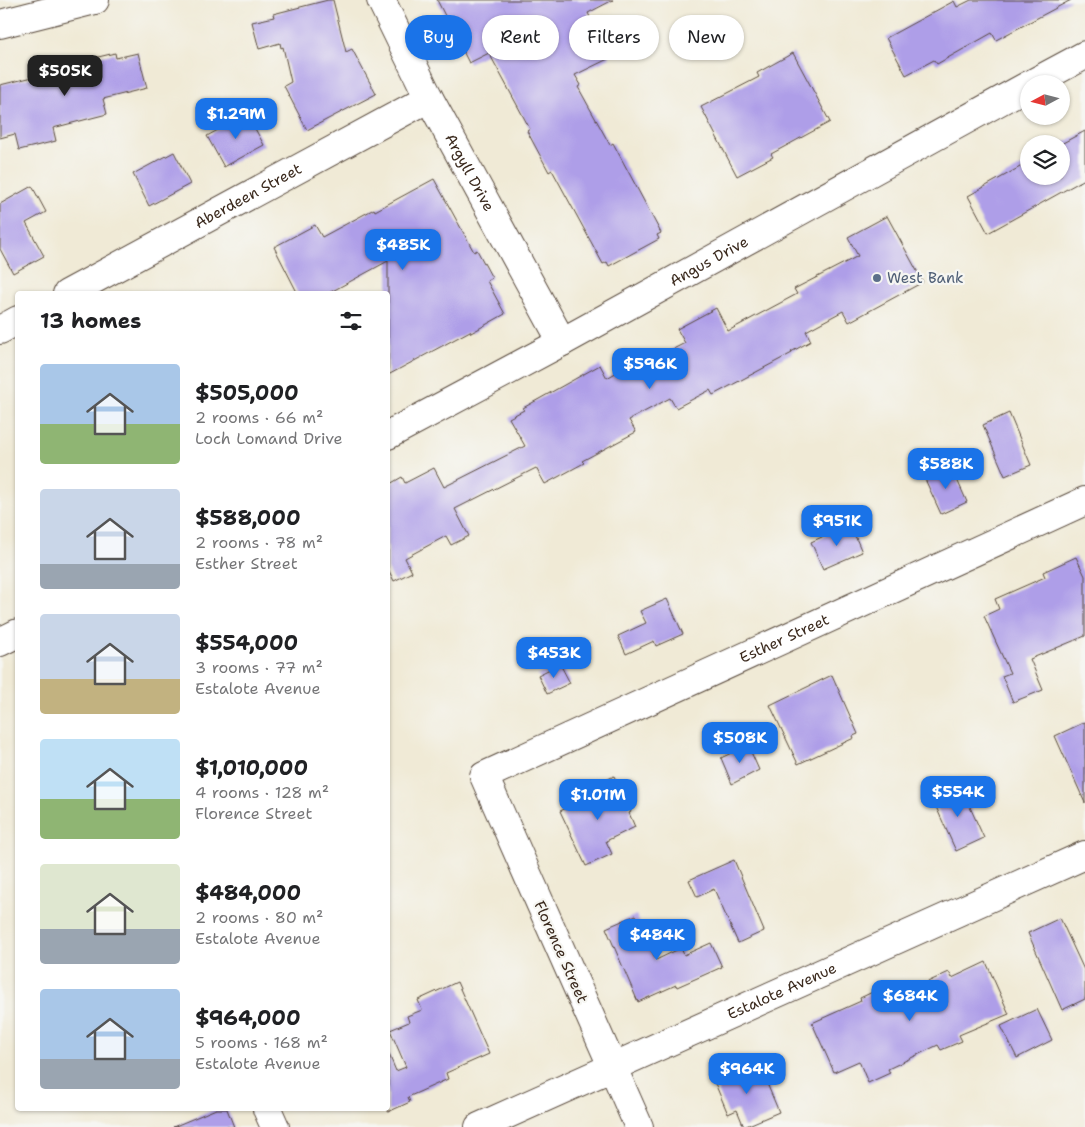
<!DOCTYPE html>
<meta charset="utf-8">
<style>
:root{--surface:#fff;--page:#f6f6f6;--text:#202124;--muted:#757577;--accent:#1a73e8}
body{margin:0;font-family:"Shantell Sans",sans-serif;background:var(--page);color:var(--text);height:100vh;display:flex;flex-direction:column;font-size:19px;white-space:nowrap}
*{box-sizing:border-box;margin:0}
p{font-size:16px;color:var(--muted)}
.icon{flex:none;width:28px;height:28px;fill:none;stroke:currentColor;stroke-width:2;stroke-linecap:round;stroke-linejoin:round}
.map{position:relative;flex:1;overflow:hidden}
.drawer{position:absolute;left:15px;top:291px;width:375px;height:820px;display:flex;flex-direction:column;background:var(--surface);border-radius:5px;box-shadow:0 1px 4px #0004}
.drawer>*{flex:none}
.banner{position:absolute;left:405px;top:15px;width:475px;height:45px;display:flex;gap:10px}
.needle{width:32px;rotate:263deg}
.buttons{position:absolute;left:1020px;top:75px;display:grid;gap:10px}
.buttons a{display:grid;place-items:center;width:50px;height:50px;border-radius:50%;background:var(--surface);box-shadow:0 1px 4px #0004;font-size:25px}
.price{position:absolute;translate:-50% -42px;padding:0 11px;border-radius:10px;background:var(--accent);color:#fff;font-size:16px;line-height:32px;filter:drop-shadow(0 1px 2px #0008)}
.price::after{content:'';position:absolute;left:50%;top:30px;width:15px;height:11px;margin-left:-8px;background:inherit;clip-path:polygon(0 0,100% 0,50% 100%)}
.price.selected{background:#222;color:#fff}
ul{padding:0;list-style:none}
li{display:flex;align-items:center;gap:15px;height:125px;padding:0 25px}
li span{display:grid;place-items:center;flex:none;width:140px;height:100px;border-radius:5px;color:#555}
li>.icon{margin-inline-start:auto}
span .icon{width:60px;height:60px;fill:#fffc;stroke-width:1}
li b{font-size:21px}
h2{display:flex;justify-content:space-between;align-items:center;height:60px;padding:0 25px;font-size:21px}
.tag{padding:0 18px;border-radius:22px;background:var(--surface);box-shadow:0 1px 4px #0004;font-size:18px;line-height:45px}
.tag.selected{background:var(--accent);color:#fff}
.map>svg:first-child{display:block}
.building{fill:#ae9ee8}
.lines{fill:none;stroke-linecap:round;stroke-linejoin:round}
.minor-casing{stroke:#56473a;stroke-width:30}
.minor{stroke:#fff;stroke-width:28}
.service-dot{fill:#5c6f8a;stroke:#f6f6f2;stroke-width:2}
.labels{text-anchor:middle;stroke-width:4.5;stroke-linejoin:round;paint-order:stroke}
.street-label{font-size:15px;fill:#3b2a1e;stroke:#f6f6f2}
.service-label{font-size:15px;fill:#4e5e75;stroke:#f6f6f2;text-anchor:start}
</style>
<div class="map">
<svg width="1085" height="1127" viewBox="0 0 1085 1127">
<rect width="100%" height="100%" fill="#f6f6f2"/>
<filter id="ink" filterUnits="userSpaceOnUse"><feTurbulence type="fractalNoise" baseFrequency=".02" numOctaves="2"/><feDisplacementMap in="SourceGraphic" scale="10" xChannelSelector="R" yChannelSelector="G"/><feConvolveMatrix kernelMatrix="1 2 1 2 8 2 1 2 1" color-interpolation-filters="sRGB"/></filter>
<filter id="wash" filterUnits="userSpaceOnUse"><feTurbulence type="fractalNoise" baseFrequency=".0096" numOctaves="4" result="noise"/><feDisplacementMap in="SourceGraphic" scale="20" xChannelSelector="R" yChannelSelector="G"/><feGaussianBlur stdDeviation="1.12" result="paint"/><feColorMatrix in="noise" values="0 0 0 0 0 0 0 0 0 0 0 0 0 0 0 0 0 1.4 0 .05"/><feComposite in="paint" operator="in"/></filter>
<g filter="url(#wash)">
<rect width="100%" height="100%" fill="#f0ead6"/>
<g id="blocks">
<!-- building -->
<path class="building" d="M328,0H333L346,52L352,49L376,94L307,130L284,86L291,82L283,47L281,48L280,43L259,49L252,22L274,17L273,14Z
M437,0H613L588,13L610,58L575,75L581,85L578,87L610,145L613,143L661,233L657,235L659,239L609,266L607,262L603,264L552,170L549,172L527,131L530,129L489,53L469,63Z
M971,0H1071L996,40L992,33L937,64L934,60L906,75L886,38L954,1L957,7Z
M115,53L116,58L138,53L147,88L103,99L107,114L53,128L56,141L19,150L15,134L0,138V85L74,67L73,63Z
M793,53L830,122L771,154L773,157L737,176L701,107L759,77L757,73Z
M247,114L264,145L224,167L207,136Z
M1085,131V179L988,233L968,196L1029,162V176H1061V144Z
M174,152L190,184L149,206L133,174Z
M434,179L474,252L477,250L492,278L487,281L505,314L471,333L470,331L388,375V261L327,294H298L274,247L315,225L322,237L374,209L375,211Z
M32,186L46,212L26,223L44,256L13,273L0,249V204Z
M887,216L923,282L849,322L843,311L806,331L811,341L791,352L792,353L713,395L710,390L676,408L670,398L629,420L636,432L582,461L584,463L545,484L536,468L455,509L469,536L451,545L446,536L405,558L412,572L394,581L388,569V485L402,477L405,483L434,468L444,487L525,446L509,418L524,410L523,408L600,365L607,378L631,364L634,369L685,343L677,329L716,308L728,331L797,294L794,289L858,256L848,237Z
M1009,413L1031,465L1005,476L983,425Z
M951,466L967,502L941,514L924,477Z
M850,524L862,552L823,569L811,542Z
M1076,557L1085,576V636L1030,659L1043,690L1013,702L1002,676L1010,673L984,616L999,609L995,599L1045,577L1043,572Z
M667,599L683,634L656,646L654,641L626,654L618,636L646,623L640,611Z
M560,664L570,683L547,694L538,675Z
M832,675L858,734L853,736L854,738L798,764L770,705Z
M1085,722V803L1055,736Z
M748,745L759,770L732,784L721,758Z
M614,776L631,812L629,813L635,827L606,841L612,854L586,866L560,811L592,797L589,789Z
M960,785L984,838L956,851L932,798Z
M734,860L764,931L738,943L714,889L697,897L689,880Z
M636,915L656,960L681,948L684,955L711,943L722,967L677,987L676,985L638,1002L606,928Z
M1060,918L1085,972V999L1062,1010L1028,933Z
M986,962L1009,1014L959,1035L962,1041L941,1050L938,1045L888,1069L890,1073L868,1083L859,1061L834,1072L812,1023L861,1001L860,998L881,988L887,1001L949,972L952,978Z
M457,982L489,1054L446,1073L448,1079L408,1097L410,1102L388,1112V1052L396,1071L406,1067L390,1030L409,1022L407,1016L422,1010L418,1000Z
M1037,1009L1052,1040L1017,1058L1001,1026Z
M758,1062L779,1112L744,1127L737,1110L728,1114L714,1081Z
M216,1109H227L234,1127H173Z"/>
</g>
</g>
<g filter="url(#ink)">
<use href="#blocks" fill-opacity="0" stroke="#56473a" stroke-width="1"/>
<g class="lines">
<defs>
<g id="minor">
<path id="s1" d="M381,0L429,98L562,342"/>
<path d="M0,24L95,0"/>
<path d="M1031,84L1085,55"/>
<path id="s2" d="M67,294L429,98"/>
<path d="M0,330L18,320"/>
<path id="s3" d="M388,435L562,342L1029,85"/>
<path d="M0,642L18,633"/>
<path d="M267,1109L275,1127"/>
<path id="s4" d="M479,1127L1085,855"/>
<path id="s5" d="M639,1127L484,776L1085,501"/>
</g>
</defs>
<!-- minor casing -->
<use href="#minor" class="minor-casing"/>
<!-- minor -->
<use href="#minor" class="minor"/>
</g>
</g>
<!-- markers -->
<circle class="service-dot" cx="877" cy="278" r="5"/>
<g class="labels">
<!-- street labels -->
<g class="street-label">
<text dy="5" stroke="none"><textPath href="#s1" startOffset="194">Argyll Drive</textPath></text>
<text dy="5" stroke="none"><textPath href="#s2" startOffset="206">Aberdeen Street</textPath></text>
<text dy="5" stroke="none"><textPath href="#s3" startOffset="365">Angus Drive</textPath></text>
<text dy="5" stroke="none"><textPath href="#s5" startOffset="714">Esther Street</textPath></text>
<text transform="translate(561 952) rotate(66)" y="5">Florence Street</text>
<text dy="5" stroke="none"><textPath href="#s4" startOffset="332">Estalote Avenue</textPath></text>
</g>
<!-- service labels -->
<g class="service-label">
<text x="887" y="283">West Bank</text>
</g>
</g>
</svg>
<div class="buttons">
<a><svg class="needle" viewBox="-14 -14 28 28"><path d="M0-13l5 13h-10z" fill="#e53935"/><path d="M0 13l5-13h-10z" fill="#757577"/></svg></a>
<a><svg class="icon" aria-label="layers" viewBox="0 0 24 24"><path d="M12 4l9 5-9 5-9-5zM3 14l9 5 9-5"/></svg></a>
</div>
<b class="price selected" style="left:65px;top:97px">$505K</b>
<b class="price" style="left:236px;top:140px">$1.29M</b>
<b class="price" style="left:403px;top:271px">$485K</b>
<b class="price" style="left:650px;top:390px">$596K</b>
<b class="price" style="left:946px;top:490px">$588K</b>
<b class="price" style="left:837px;top:547px">$951K</b>
<b class="price" style="left:554px;top:679px">$453K</b>
<b class="price" style="left:740px;top:764px">$508K</b>
<b class="price" style="left:958px;top:818px">$554K</b>
<b class="price" style="left:598px;top:821px">$1.01M</b>
<b class="price" style="left:657px;top:961px">$484K</b>
<b class="price" style="left:910px;top:1022px">$684K</b>
<b class="price" style="left:747px;top:1095px">$964K</b>
<div class="banner">
<a class="tag selected">Buy</a>
<a class="tag">Rent</a>
<a class="tag">Filters</a>
<a class="tag">New</a>
</div>
<section class="drawer">
<h2>13 homes<svg class="icon" aria-label="filters" viewBox="0 0 24 24"><path d="M4 7h16M4 17h16"/><circle cx="9" cy="7" r="2"/><circle cx="15" cy="17" r="2"/></svg></h2>
<ul>
<li><span style="background:linear-gradient(#a9c7e8 60%,#8fb573 0)"><svg class="icon" aria-label="home" viewBox="0 0 24 24"><path d="M3 11l9-7 9 7M6 9v11h12V9"/></svg></span><div><b>$505,000</b><p>2 rooms · 66 m²</p><p>Loch Lomand Drive</p></div></li>
<li><span style="background:linear-gradient(#c9d6e8 75%,#9aa5b1 0)"><svg class="icon" aria-label="home" viewBox="0 0 24 24"><path d="M3 11l9-7 9 7M6 9v11h12V9"/></svg></span><div><b>$588,000</b><p>2 rooms · 78 m²</p><p>Esther Street</p></div></li>
<li><span style="background:linear-gradient(#c9d6e8 65%,#c2b280 0)"><svg class="icon" aria-label="home" viewBox="0 0 24 24"><path d="M3 11l9-7 9 7M6 9v11h12V9"/></svg></span><div><b>$554,000</b><p>3 rooms · 77 m²</p><p>Estalote Avenue</p></div></li>
<li><span style="background:linear-gradient(#bfe0f5 60%,#8fb573 0)"><svg class="icon" aria-label="home" viewBox="0 0 24 24"><path d="M3 11l9-7 9 7M6 9v11h12V9"/></svg></span><div><b>$1,010,000</b><p>4 rooms · 128 m²</p><p>Florence Street</p></div></li>
<li><span style="background:linear-gradient(#dfe7d0 65%,#9aa5b1 0)"><svg class="icon" aria-label="home" viewBox="0 0 24 24"><path d="M3 11l9-7 9 7M6 9v11h12V9"/></svg></span><div><b>$484,000</b><p>2 rooms · 80 m²</p><p>Estalote Avenue</p></div></li>
<li><span style="background:linear-gradient(#a9c7e8 70%,#9aa5b1 0)"><svg class="icon" aria-label="home" viewBox="0 0 24 24"><path d="M3 11l9-7 9 7M6 9v11h12V9"/></svg></span><div><b>$964,000</b><p>5 rooms · 168 m²</p><p>Estalote Avenue</p></div></li>
</ul>
</section>
</div>
